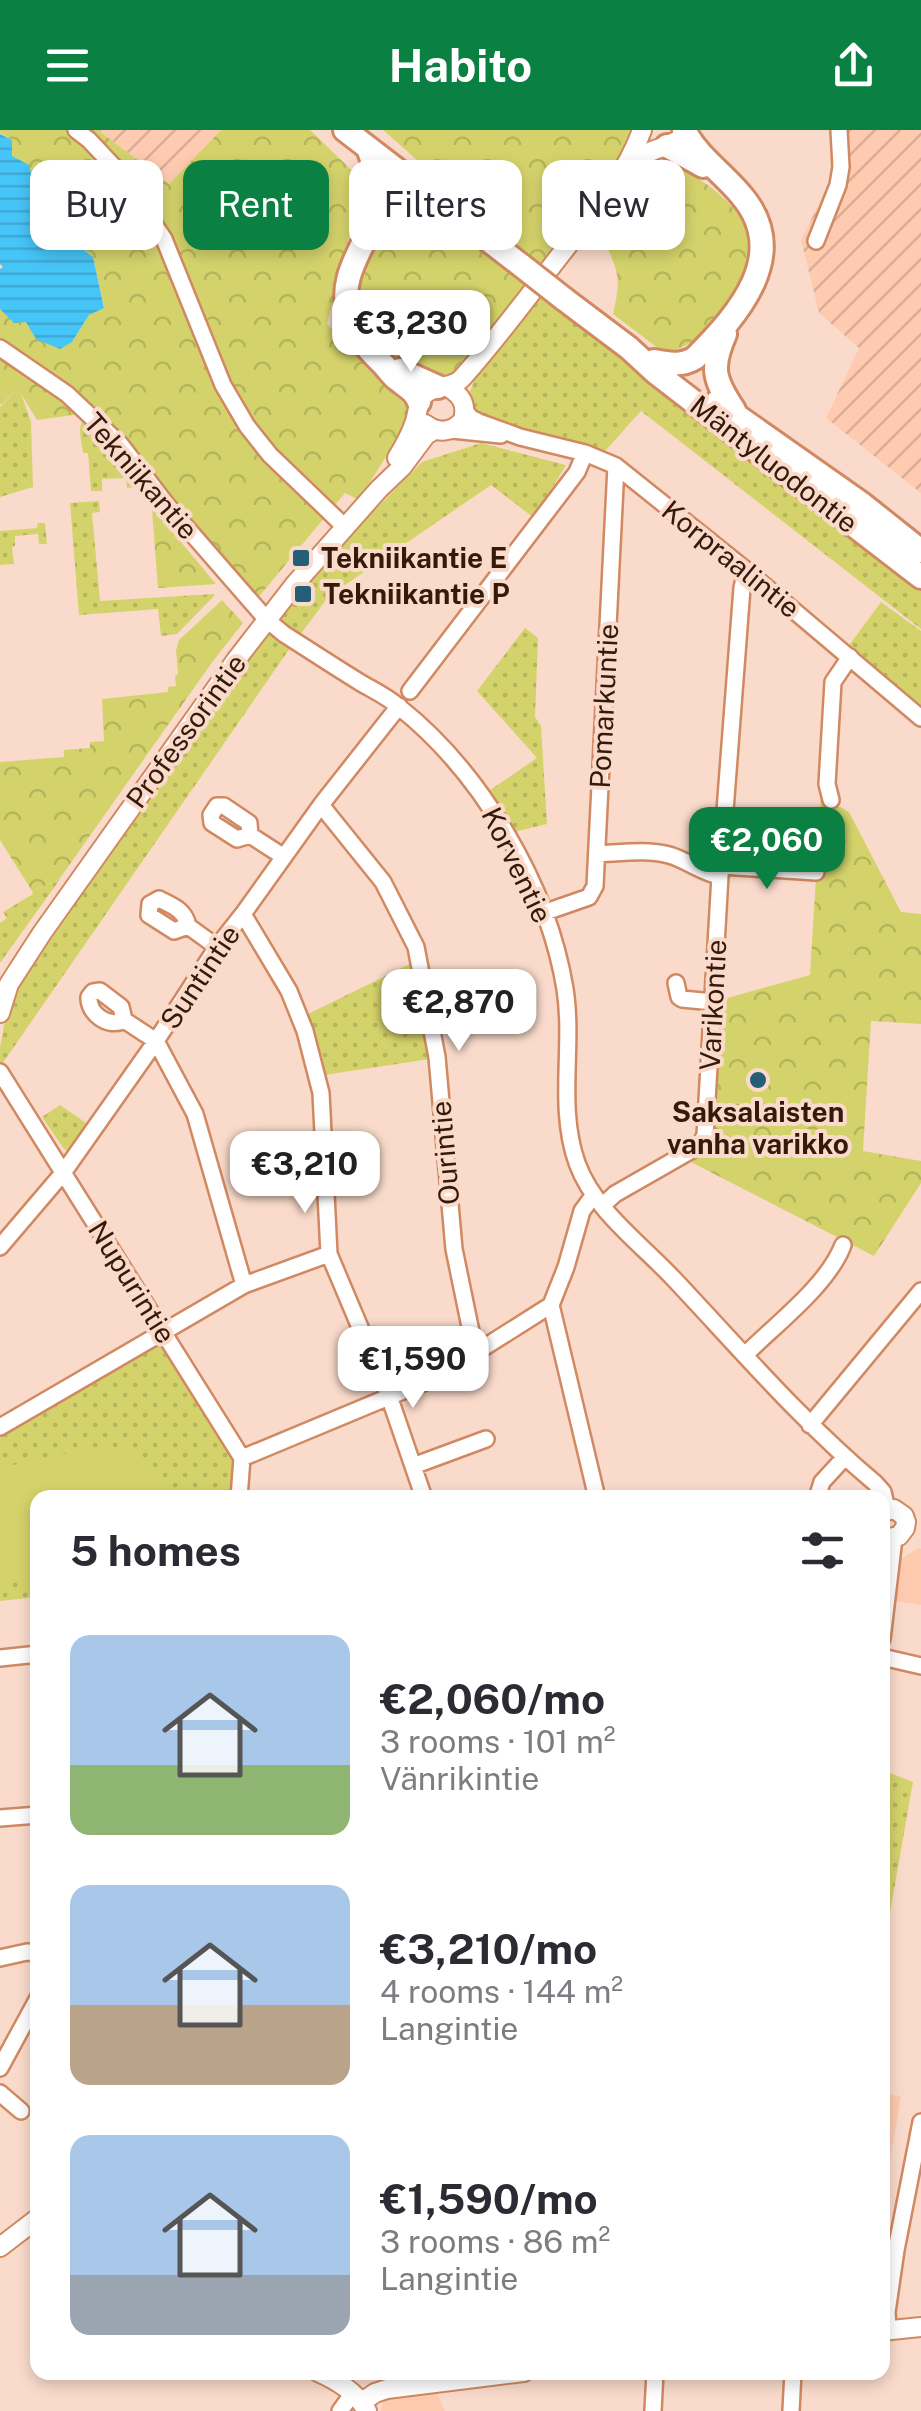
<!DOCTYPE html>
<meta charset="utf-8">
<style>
:root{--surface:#fff;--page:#f2f2f3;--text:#2b2b33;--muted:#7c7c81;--accent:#0b8043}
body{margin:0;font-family:"Public Sans",sans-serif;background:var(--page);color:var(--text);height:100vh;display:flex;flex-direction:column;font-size:38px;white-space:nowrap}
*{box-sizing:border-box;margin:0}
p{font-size:32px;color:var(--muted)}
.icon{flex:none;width:55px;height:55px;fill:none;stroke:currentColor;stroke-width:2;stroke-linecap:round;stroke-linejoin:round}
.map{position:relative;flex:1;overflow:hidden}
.drawer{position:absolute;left:30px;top:1360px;width:860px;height:890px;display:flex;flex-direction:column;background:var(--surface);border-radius:20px;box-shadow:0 5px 15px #0003}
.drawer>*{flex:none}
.hud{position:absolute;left:30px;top:30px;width:862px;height:90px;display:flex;gap:20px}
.price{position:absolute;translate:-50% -85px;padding:0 22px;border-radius:20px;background:#fff;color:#222;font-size:32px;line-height:65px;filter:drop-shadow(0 2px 5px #0008)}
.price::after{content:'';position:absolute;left:50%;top:60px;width:30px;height:22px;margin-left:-15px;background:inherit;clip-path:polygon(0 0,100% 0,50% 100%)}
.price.current{background:var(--accent);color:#fff}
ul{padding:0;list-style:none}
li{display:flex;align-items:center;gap:30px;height:250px;padding:0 40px}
li span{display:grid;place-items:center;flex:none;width:280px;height:200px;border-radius:20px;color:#555}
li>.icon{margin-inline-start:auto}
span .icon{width:120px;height:120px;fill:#fffc;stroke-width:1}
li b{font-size:42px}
h2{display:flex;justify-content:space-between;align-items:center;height:120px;padding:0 40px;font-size:42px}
.chip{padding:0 35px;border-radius:20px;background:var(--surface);box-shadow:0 5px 15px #0003;font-size:35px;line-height:90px}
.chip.current{background:var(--accent);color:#fff}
header{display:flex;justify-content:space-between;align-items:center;height:130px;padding:0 40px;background:var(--accent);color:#fff;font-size:45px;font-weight:700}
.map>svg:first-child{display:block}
.built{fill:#fecbb1}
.industrial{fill:url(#industrial-furrows)}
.green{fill:url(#green-dots)}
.forest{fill:url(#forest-crowns)}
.pitch{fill:#d4d36b}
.water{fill:url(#water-rules)}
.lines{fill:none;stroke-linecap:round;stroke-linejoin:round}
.minor-casing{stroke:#d18962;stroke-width:20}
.major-casing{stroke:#d18962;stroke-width:22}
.highway-casing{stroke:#d18962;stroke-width:28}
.minor{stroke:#fff;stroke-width:15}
.major{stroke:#fff;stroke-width:18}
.highway{stroke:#fff;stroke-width:22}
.highway-bridge-casing{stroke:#d18962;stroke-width:28;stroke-linecap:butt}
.highway-bridge{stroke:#fff;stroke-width:22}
.poi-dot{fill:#245f77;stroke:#fadbcb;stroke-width:4}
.labels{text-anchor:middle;stroke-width:8;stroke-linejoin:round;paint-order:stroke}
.street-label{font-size:28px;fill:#351909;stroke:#fadbcb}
.poi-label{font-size:28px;font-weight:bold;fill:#351909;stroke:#fadbcb;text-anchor:start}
</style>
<header><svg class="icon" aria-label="menu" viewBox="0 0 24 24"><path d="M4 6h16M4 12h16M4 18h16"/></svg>Habito<svg class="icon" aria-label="share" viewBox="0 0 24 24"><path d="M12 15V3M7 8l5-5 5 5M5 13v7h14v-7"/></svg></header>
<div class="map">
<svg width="921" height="2281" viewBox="0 0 921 2281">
<defs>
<pattern id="industrial-furrows" width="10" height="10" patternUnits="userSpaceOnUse" patternTransform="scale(2.5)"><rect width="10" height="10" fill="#fecbb1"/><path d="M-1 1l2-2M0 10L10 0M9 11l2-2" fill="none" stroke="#daae97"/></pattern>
<pattern id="green-dots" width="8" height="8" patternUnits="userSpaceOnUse" patternTransform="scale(2.5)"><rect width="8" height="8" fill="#d4d36b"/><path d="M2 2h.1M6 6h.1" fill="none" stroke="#b7b55b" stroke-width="1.8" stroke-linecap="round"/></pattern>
<pattern id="forest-crowns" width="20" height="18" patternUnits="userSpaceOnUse" patternTransform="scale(2.5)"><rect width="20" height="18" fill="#d4d36b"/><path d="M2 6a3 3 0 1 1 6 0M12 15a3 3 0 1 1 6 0" fill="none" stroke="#b7b55b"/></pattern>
<pattern id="water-rules" width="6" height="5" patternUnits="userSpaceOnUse" patternTransform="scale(2.5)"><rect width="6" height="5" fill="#46c5f8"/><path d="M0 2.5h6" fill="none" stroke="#3ea9d3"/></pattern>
</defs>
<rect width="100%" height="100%" fill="#fadbcb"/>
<!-- built -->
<path class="built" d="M918,1418L921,1419V1475L895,1471L901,1429Z
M882,1963L901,1966L884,2065H882Z
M436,2261L445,2281H381L383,2271L387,2268Z"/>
<!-- industrial -->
<path class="industrial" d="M98,0H221L169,54Z
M833,0H921V363L826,288L859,218L819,183L801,110L834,43Z"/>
<!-- green -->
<path class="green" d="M541,152L661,258L921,460V499L641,281L606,320L601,330L479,292L465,274L486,221Z
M19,258L31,292L33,357L0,367V277Z
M83,290H87L141,350L143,354L140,357L127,358L126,348L102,349V361H91L88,323H83C82,313 77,299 83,290Z
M481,313L566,335L534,388L491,355L329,466L288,521L0,937V917L13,849L267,490L422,332Z
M99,371L100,382L92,383L100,471L214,464V466L177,504L161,506L158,479L79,485L70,373Z
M38,393H45L47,414H39L38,404L15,406V416L12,417L14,434L0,435V401L37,398Z
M881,472L921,501V582L844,522Z
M525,498L538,508L535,587L541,596L547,694L514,702L490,660L537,628L477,561Z
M63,744L58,752L0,833V793L7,788L3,782L33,764L32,761L56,751Z
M412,833L430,929L324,945L318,914L308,884Z
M60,975L89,995L68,1021L64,1019L42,987Z
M160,1212L164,1214L232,1323L235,1336L232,1367L38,1368L37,1467L0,1471V1303Z
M882,1640L913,1652L884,1816H882Z"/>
<!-- forest -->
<path class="forest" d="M0,0H98L169,54L221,0H310L369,57L351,99L327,194L413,283L359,370L345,363L252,475L88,283L37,290L18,259L1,275L0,273V179L14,192L26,191L72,212L89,185L104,177L93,127C79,116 16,41 11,26C10,21 12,15 12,10L0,3Z
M383,0H631L626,19L538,136Z
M684,40C719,60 760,91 748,137C744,155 730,170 718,183C700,204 692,219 663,222L613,184C623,141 616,143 603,105L644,53L656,45Z
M408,87L449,91L530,153L455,244C450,245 445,248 440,248C433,249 425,244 418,242C385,229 351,200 353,161C356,127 382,104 408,87Z
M152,380L155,381L216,454L158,458Z
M222,470L243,493L213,531L63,744L56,751L32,761L0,710V632L64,627V620L90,618V612L104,611L102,569L168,562V557L176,556L175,547L178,543L176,520L179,510Z
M821,666L849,682L901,782L921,784V894L871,891L863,1021L921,1031V1053L874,1126L685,1029L706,1013L720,870L810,845Z"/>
<!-- pitch -->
<path class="pitch" d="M101,1316C109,1317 120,1316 127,1320C146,1328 160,1348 162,1367L38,1368L37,1449L18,1453L0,1450V1338Z"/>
<!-- water -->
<path class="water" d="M0,4L12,10V26L29,35L35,60L54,38L85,42L86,69L101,88L83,119L93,127L104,178L89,185L72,212L60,219L36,209L26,192L14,193L0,179V139L3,137L0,134Z"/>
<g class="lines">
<defs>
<path id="minor" d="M76,0L89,10L120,43L164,109L223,255L247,296L270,325L345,397
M816,111L838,55L841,37L839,0
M0,218L67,264L121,315L167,375L267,490L284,504C309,520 335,537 361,553C373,560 388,567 399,577C481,642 548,755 565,859C574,916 557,977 577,1033C594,1080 639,1112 673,1148C739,1218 802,1292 875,1353L883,1362L887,1379
M465,281L471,288L479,292L520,307L585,323L616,336L746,440L921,588
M452,300L501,305
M410,561L577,342L585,323
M831,670L827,654L833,552L850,527
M321,675L383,752L416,817L437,927L454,1119L475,1221
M250,705L237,709L212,693L211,685L217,676H224L249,693L250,705L284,727
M597,724C620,723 647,719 669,725C687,730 702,743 720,746
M721,736L816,742
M543,783L589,767L595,756L616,336
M243,784L289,861L305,901L321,963L329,1124L389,1266L424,1368
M188,796L174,801L149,785L150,774L159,769C173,776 185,780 188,796L217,817
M676,853L679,867L682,869L713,872
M124,890C108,899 88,883 89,867L93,862L100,861L121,877L124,890L156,911L195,984L244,1155
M0,942L242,1328L239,1368
M602,1076L615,1064L699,1016L705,1005L720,746L742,458L746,440
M0,1117L63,1043L156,911L217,817L243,784L321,675L399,576
M551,1175L597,1368
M745,1225C776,1194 828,1155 843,1115
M810,1295L921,1161
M0,1297L244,1155L329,1124
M242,1328L439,1246L551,1175L566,1137L582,1081L593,1066
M413,1336L486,1309
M817,1368L822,1352L845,1327
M882,1509L894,1408
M882,1527L921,1536
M0,1528L38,1524
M0,1688L38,1685
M0,1828L27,1822L38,1823
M0,1938L38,1868
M0,1963L21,1981
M888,2200L887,2182L896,2120L921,1992
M340,2281L353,2263
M653,2281L655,2242
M791,2281L793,2242"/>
<path id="major" d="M631,41C651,13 656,24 678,10
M425,294C438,304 452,303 463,290C467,274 462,266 448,257
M397,328C403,318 410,306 414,294C418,285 417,273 423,266C435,253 452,260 463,247C497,209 527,168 558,128C589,88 625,48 642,0
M0,883L9,854L42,803L236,530L295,454L379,359L402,337L426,305L434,300
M882,1382L894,1379L904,1386L906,1392
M882,1405L888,1408L899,1406L905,1398L906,1392
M0,2117L38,2088
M882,2201L921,2197
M318,2242C338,2251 356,2262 367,2281
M362,2272L375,2263L387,2259L524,2242"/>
<path id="highway" d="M345,0L522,136
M667,16L703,36
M368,18C373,32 379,48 379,63C377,107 337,137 348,182C353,204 367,218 382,233C388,239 392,246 398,250C408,258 415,261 419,272
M369,105C397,83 416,72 452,82
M564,169L629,218L655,242L921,447
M725,204C710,238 714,250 734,280
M654,231C669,234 682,236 695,228C738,185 792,124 741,65C722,42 698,27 684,0
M400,240L438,257
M717,272L862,374L921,421"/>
</defs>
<!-- minor casing -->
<use href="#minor" class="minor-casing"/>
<!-- major casing -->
<use href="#major" class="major-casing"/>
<!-- highway casing -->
<use href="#highway" class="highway-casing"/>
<!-- minor -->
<use href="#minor" class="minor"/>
<!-- major -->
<use href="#major" class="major"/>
<!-- highway -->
<use href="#highway" class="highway"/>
<defs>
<path id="highway-bridge" d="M522,136L564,169"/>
</defs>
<!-- highway-bridge casing -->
<use href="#highway-bridge" class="highway-bridge-casing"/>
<!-- highway-bridge -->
<use href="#highway-bridge" class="highway-bridge"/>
</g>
<!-- markers -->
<g class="poi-dot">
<rect x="291" y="418" width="20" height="20" rx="5"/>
<rect x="293" y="454" width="20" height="20" rx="5"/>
<circle cx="758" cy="950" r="10"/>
</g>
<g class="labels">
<!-- street labels -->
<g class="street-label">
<text transform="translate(774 334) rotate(38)" y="10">Mäntyluodontie</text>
<text transform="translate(141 346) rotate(49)" y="10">Tekniikantie</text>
<text transform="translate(731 429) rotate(39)" y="10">Korpraalintie</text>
<text transform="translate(604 576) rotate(-87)" y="10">Pomarkuntie</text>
<text transform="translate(186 601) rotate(-54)" y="10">Professorintie</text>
<text transform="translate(517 735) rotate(64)" y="10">Korventie</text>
<text transform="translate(200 847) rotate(-56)" y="10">Suntintie</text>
<text transform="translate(713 875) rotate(-87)" y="10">Varikontie</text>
<text transform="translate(445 1023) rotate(-95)" y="10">Ourintie</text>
<text transform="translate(132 1152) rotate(58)" y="10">Nupurintie</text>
</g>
<!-- poi labels -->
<g class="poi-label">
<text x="321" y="438">Tekniikantie E</text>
<text x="323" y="474">Tekniikantie P</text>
<text x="758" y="992" text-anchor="middle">Saksalaisten<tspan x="758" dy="32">vanha varikko</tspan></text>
</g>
</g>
</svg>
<b class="price" style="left:411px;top:245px">€3,230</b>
<b class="price current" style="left:767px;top:762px">€2,060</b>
<b class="price" style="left:459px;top:924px">€2,870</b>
<b class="price" style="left:305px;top:1086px">€3,210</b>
<b class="price" style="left:413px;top:1281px">€1,590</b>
<div class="hud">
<a class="chip">Buy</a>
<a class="chip current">Rent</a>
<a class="chip">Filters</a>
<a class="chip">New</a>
</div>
<section class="drawer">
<h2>5 homes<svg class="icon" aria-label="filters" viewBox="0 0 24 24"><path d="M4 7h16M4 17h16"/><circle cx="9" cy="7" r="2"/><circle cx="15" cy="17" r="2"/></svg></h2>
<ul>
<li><span style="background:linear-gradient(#a9c7e8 65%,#8fb573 0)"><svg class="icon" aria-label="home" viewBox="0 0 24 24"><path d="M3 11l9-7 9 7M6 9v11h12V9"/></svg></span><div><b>€2,060/mo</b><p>3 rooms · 101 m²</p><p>Vänrikintie</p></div></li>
<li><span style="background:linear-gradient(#a9c7e8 60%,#b9a48a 0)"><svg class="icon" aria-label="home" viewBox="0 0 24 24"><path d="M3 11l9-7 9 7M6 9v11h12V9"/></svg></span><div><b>€3,210/mo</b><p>4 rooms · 144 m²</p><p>Langintie</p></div></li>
<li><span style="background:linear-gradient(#a9c7e8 70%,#9aa5b1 0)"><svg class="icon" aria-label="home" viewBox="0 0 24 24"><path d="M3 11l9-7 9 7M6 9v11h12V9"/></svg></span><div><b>€1,590/mo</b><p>3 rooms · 86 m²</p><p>Langintie</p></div></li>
</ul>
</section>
</div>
